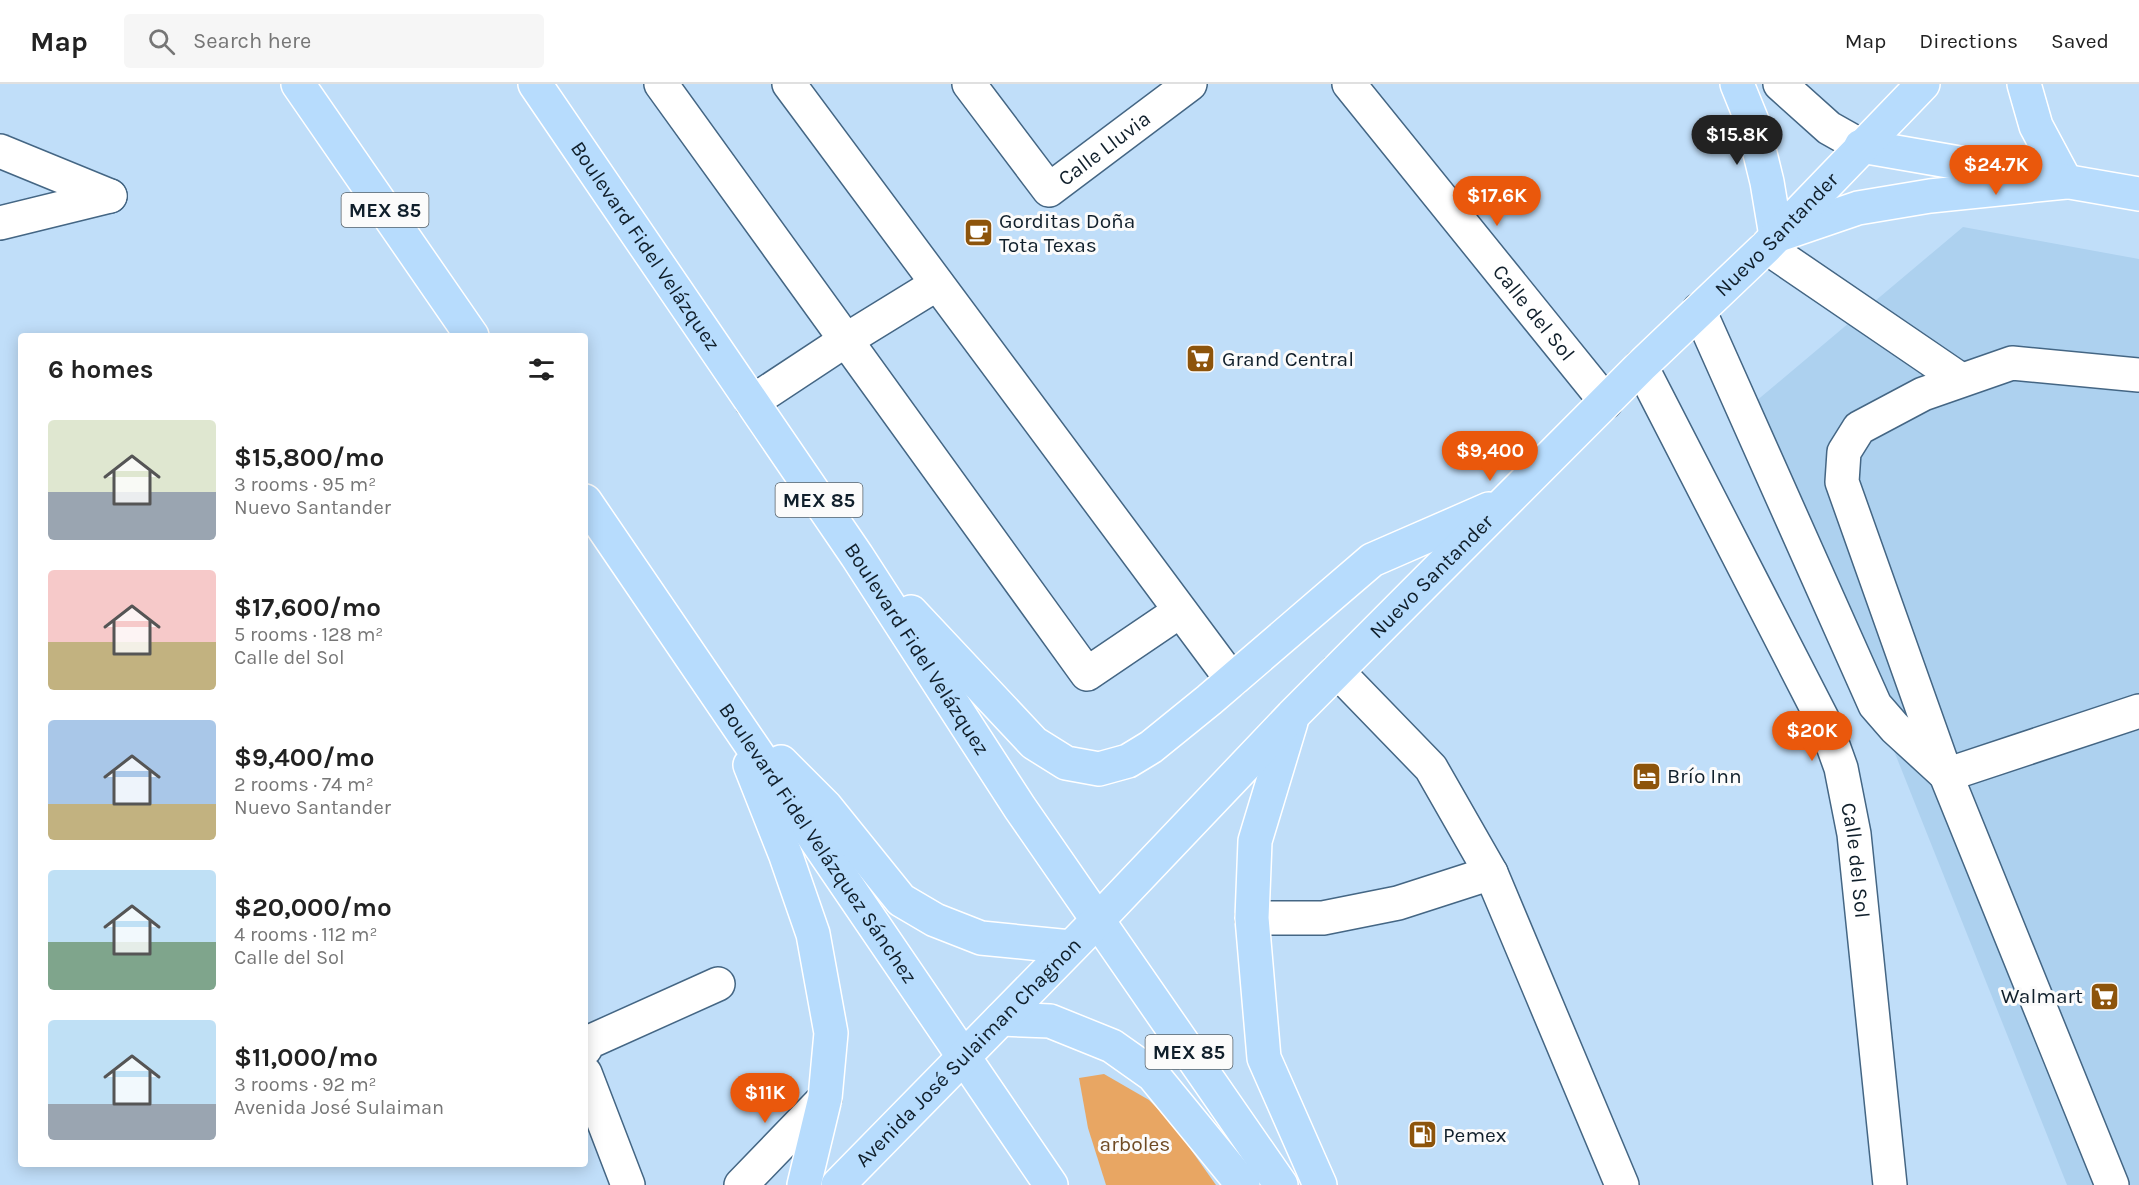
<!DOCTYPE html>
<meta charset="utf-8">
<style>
:root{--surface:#fff;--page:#f6f6f6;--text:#222;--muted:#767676;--line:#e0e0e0;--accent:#ea580c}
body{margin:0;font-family:Karla,sans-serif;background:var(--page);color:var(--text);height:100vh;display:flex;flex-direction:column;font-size:22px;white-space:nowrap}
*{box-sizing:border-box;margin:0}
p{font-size:20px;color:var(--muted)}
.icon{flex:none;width:33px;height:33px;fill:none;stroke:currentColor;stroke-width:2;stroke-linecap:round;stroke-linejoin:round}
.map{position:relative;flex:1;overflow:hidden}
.side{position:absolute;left:18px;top:249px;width:570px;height:834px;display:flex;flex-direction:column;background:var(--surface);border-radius:6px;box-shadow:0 3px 15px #0003}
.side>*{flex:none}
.price{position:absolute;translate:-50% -51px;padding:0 14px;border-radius:21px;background:var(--accent);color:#fff;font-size:20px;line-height:39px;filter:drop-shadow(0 2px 3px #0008)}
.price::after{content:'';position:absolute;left:50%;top:36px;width:18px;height:14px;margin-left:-9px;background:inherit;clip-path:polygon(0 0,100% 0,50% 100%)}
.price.current{background:#222;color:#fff}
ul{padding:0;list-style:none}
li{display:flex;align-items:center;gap:18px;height:150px;padding:0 30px}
li span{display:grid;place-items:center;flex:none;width:168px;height:120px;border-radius:6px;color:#555}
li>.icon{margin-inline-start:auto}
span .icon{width:72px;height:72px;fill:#fffc;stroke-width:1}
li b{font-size:26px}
h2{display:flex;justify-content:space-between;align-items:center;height:72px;padding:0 30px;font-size:26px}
header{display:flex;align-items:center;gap:36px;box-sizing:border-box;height:84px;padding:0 30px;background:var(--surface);border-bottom:2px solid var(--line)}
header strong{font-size:28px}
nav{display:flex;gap:33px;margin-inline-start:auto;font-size:21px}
.search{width:420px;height:54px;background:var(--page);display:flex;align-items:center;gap:15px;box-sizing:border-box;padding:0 21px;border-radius:6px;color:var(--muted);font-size:22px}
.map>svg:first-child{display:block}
.built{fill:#add1ef}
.green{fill:#e8a663}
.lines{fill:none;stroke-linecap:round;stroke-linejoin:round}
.minor-casing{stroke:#446684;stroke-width:36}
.major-casing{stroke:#fff;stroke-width:36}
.minor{stroke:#fff;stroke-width:33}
.major{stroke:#b7dcfd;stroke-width:33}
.labels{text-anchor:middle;stroke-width:6;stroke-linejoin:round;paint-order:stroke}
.shield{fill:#fbfbfb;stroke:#566169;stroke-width:1.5}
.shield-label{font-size:20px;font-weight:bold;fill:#101f2b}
.street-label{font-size:21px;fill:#101f2b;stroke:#fbfbfb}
.poi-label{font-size:21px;fill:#101f2b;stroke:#fbfbfb;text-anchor:start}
.park-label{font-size:21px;fill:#6f4a23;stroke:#fbfbfb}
</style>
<header>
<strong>Map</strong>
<div class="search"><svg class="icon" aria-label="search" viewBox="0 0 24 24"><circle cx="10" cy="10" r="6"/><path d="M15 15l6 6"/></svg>Search here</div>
<nav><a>Map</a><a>Directions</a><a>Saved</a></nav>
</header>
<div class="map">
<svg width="2139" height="1101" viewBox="0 0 2139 1101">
<rect width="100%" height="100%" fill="#c0def9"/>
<!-- built -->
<path class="built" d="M1963,143L2139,175V1101H2067L1755,318Z"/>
<!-- green -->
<path class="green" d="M1104,990L1149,1016L1172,1039L1216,1101H1106L1088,1044L1079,994Z"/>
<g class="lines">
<defs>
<g id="minor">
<path d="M661,0L1087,590L1180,527"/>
<path d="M789,0L1232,596"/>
<path id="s1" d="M969,0L1049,106L1190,0"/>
<path id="s2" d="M1349,0L1606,318"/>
<path d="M1780,0L1829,44L1861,62"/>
<path d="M0,67L110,112"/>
<path d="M0,139L110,112"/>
<path d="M1766,163L1961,296"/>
<path d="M1699,226L1875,621L1895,644L1943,688"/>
<path id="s3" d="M1641,282L1826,642L1841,684L1854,750L1890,1101"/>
<path d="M752,318L846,256L937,200"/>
<path d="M1337,587L1431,684L1491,789L1622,1101"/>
<path d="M1946,691L2139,627"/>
<path d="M1252,834H1323L1398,819L1491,789"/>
<path d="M585,965L589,958L718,900"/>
<path d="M585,989L628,1101"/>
<path d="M741,1101L825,1014"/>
<path d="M2112,1101L1946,691L1842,398L1844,368L1859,344L1923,310L2012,279L2139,291"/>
</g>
<g id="major">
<path d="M298,0L472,252"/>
<path id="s4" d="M535,0L857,472L1020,724L1281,1101"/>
<path d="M1737,0L1752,37L1767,98L1776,152L1858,124L1930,112L2066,98L2036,42L2024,0"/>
<path d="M1861,62L2139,110"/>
<path id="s5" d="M585,417L1051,1101"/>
<path d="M911,528L1034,659L1066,679L1099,685L1128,677L1151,663L1209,616L1372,476L1489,425"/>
<path d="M1291,638L1255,757L1252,834L1264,974L1320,1101"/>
<path d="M781,678L826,723L901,816L935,836L981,854L1071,863"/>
<path d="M750,681L786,772L813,850L831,949L825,1014L804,1101"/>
<path d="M1001,935L1050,937L1112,962L1153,991L1243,1101"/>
<path id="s6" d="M838,1101L1098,836L1292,632L1641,282L1766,163L1923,0"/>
</g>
</defs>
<!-- minor casing -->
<use href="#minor" class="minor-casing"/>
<!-- major casing -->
<use href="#major" class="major-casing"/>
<!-- minor -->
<use href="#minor" class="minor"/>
<!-- major -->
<use href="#major" class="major"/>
</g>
<!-- icons -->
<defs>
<symbol id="cafe-square" viewBox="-11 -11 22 22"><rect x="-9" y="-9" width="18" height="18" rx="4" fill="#8d540b" stroke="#fbfbfb"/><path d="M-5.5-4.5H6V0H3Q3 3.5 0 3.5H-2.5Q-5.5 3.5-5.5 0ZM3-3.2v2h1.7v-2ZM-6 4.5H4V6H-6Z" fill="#fff"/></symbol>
<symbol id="supermarket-square" viewBox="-11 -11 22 22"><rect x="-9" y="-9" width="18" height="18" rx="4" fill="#8d540b" stroke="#fbfbfb"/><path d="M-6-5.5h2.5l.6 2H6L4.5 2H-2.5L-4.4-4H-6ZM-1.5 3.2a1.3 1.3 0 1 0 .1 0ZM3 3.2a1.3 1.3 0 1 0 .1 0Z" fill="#fff"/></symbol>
<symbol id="hotel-square" viewBox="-11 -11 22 22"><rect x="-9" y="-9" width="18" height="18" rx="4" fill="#8d540b" stroke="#fbfbfb"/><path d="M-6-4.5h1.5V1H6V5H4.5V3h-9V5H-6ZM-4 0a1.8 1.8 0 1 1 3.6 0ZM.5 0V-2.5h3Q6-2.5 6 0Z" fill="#fff"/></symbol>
<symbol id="fuel-square" viewBox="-11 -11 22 22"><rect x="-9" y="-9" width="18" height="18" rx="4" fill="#8d540b" stroke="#fbfbfb"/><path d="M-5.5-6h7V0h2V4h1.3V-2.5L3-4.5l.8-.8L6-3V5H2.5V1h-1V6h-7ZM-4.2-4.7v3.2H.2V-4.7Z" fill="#fff"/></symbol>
</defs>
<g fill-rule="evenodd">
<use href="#cafe-square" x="962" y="132" width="33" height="33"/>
<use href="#supermarket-square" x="1184" y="258" width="33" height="33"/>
<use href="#hotel-square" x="1630" y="676" width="33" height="33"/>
<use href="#supermarket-square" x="2088" y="896" width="33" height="33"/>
<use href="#fuel-square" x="1406" y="1034" width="33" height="33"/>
</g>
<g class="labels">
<!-- shield labels -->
<g class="shield">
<rect x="341.5" y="109" width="87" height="34" rx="4.5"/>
<rect x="775.5" y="399" width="87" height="34" rx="4.5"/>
<rect x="1145.5" y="951" width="87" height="34" rx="4.5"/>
</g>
<g class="shield-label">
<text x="385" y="133">MEX 85</text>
<text x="819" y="423">MEX 85</text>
<text x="1189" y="975">MEX 85</text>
</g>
<!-- street labels -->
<g class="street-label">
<text dy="7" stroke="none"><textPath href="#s1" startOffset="202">Calle Lluvia</textPath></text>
<text dy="7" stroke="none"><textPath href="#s6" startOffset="1336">Nuevo Santander</textPath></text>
<text dy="7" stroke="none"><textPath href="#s4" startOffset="196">Boulevard Fidel Velázquez</textPath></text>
<text dy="7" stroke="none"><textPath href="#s2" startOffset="294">Calle del Sol</textPath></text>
<text dy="7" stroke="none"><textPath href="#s6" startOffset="850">Nuevo Santander</textPath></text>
<text dy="7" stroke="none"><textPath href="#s4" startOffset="682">Boulevard Fidel Velázquez</textPath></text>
<text dy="7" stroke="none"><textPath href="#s5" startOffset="414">Boulevard Fidel Velázquez Sánchez</textPath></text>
<text dy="7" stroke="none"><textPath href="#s3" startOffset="543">Calle del Sol</textPath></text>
<text dy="7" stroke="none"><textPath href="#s6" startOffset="186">Avenida José Sulaiman Chagnon</textPath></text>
</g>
<!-- poi labels -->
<g class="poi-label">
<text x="999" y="144">Gorditas Doña<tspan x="999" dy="24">Tota Texas</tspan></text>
<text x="1222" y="282">Grand Central</text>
<text x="1667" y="699">Brío Inn</text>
<text x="2083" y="919" text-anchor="end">Walmart</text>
<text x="1443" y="1058">Pemex</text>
</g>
<!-- park labels -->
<g class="park-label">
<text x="1135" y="1067">arboles</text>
</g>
</g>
</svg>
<b class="price current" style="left:1737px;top:82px">$15.8K</b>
<b class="price" style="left:1996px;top:112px">$24.7K</b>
<b class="price" style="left:1497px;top:143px">$17.6K</b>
<b class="price" style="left:1490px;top:398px">$9,400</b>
<b class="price" style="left:1812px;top:678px">$20K</b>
<b class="price" style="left:765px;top:1040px">$11K</b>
<section class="side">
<h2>6 homes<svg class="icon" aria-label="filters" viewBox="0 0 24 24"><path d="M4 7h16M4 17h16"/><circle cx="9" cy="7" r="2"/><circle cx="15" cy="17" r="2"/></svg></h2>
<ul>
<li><span style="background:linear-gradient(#dfe7d0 60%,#9aa5b1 0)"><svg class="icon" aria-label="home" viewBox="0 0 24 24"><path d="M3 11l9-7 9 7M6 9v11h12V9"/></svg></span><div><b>$15,800/mo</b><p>3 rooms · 95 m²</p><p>Nuevo Santander</p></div></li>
<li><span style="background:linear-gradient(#f6c9c9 60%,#c2b280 0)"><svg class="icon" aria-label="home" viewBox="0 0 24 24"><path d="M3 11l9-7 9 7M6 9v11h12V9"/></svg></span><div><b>$17,600/mo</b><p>5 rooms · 128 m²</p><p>Calle del Sol</p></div></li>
<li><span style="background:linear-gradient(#a9c7e8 70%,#c2b280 0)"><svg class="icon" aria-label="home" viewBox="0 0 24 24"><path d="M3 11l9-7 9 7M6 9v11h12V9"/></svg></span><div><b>$9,400/mo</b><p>2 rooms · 74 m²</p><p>Nuevo Santander</p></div></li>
<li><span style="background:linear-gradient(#bfe0f5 60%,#7fa58c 0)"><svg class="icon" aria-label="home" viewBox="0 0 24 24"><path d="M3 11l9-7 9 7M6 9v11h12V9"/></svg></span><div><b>$20,000/mo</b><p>4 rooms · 112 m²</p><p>Calle del Sol</p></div></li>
<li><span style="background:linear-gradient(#bfe0f5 70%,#9aa5b1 0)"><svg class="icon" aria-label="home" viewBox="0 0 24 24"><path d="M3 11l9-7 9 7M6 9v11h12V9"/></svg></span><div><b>$11,000/mo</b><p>3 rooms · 92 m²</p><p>Avenida José Sulaiman</p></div></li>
</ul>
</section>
</div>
